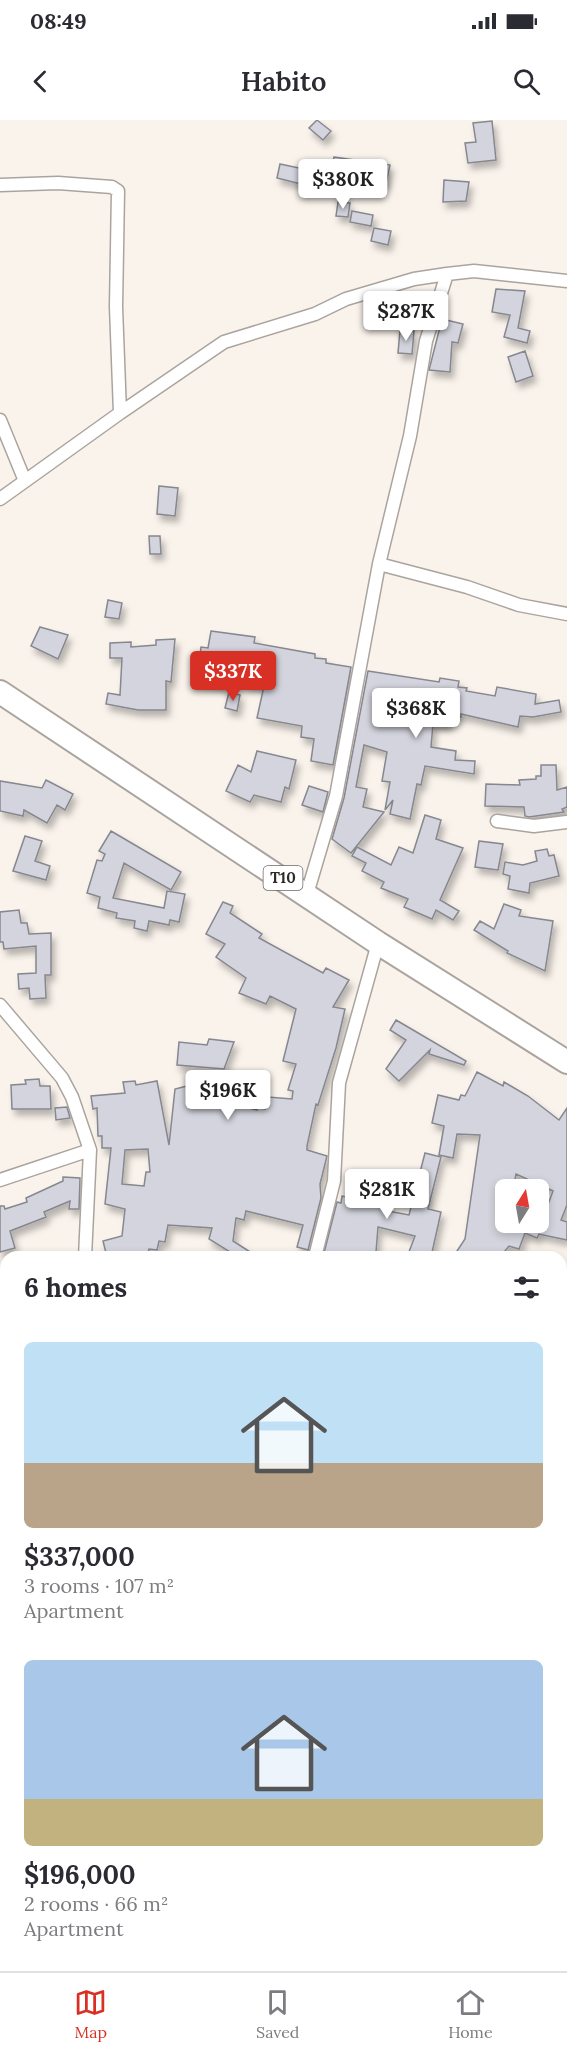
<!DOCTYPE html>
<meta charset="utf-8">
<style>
:root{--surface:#fff;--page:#f7f7f7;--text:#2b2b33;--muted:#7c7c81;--line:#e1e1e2;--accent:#d93025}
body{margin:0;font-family:Lora,serif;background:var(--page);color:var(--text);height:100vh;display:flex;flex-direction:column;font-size:22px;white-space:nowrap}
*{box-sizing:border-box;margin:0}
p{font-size:20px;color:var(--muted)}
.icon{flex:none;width:33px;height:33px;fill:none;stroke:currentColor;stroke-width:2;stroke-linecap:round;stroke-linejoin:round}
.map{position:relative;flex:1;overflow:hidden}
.drawer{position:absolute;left:0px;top:1131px;width:567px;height:720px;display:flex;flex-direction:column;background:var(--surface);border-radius:18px 18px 0 0;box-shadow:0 3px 9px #0003}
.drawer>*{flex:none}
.needle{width:39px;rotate:11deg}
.buttons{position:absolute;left:495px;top:1059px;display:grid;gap:12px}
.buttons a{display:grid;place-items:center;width:54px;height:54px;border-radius:9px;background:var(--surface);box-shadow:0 3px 9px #0003;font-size:30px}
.price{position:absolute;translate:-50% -51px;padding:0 14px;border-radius:6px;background:#fff;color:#222;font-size:20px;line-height:39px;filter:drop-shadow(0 2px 3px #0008)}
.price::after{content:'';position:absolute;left:50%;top:36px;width:18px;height:14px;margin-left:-9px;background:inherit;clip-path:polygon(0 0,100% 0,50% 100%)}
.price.active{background:var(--accent);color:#fff}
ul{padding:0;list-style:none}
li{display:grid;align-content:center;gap:12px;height:318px;padding:0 24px}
li span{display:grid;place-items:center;height:186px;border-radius:9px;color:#555}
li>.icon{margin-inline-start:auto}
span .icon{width:108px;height:108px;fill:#fffc;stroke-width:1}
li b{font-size:26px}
h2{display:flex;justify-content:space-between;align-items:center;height:72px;padding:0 24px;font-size:26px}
.status{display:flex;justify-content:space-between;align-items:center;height:42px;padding:0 30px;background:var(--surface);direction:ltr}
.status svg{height:16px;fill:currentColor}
header{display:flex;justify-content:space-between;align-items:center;height:78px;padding:0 24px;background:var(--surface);font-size:27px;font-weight:600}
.dock{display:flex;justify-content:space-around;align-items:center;height:84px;border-top:2px solid var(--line);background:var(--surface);font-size:16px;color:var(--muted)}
.dock a{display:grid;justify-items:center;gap:3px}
.dock .active{color:var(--accent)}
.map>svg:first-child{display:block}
.building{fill:#d3d4dd;stroke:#86878f;stroke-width:1.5;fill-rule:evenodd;filter:url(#shadow)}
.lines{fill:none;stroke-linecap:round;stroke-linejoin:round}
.street-casing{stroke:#aba49e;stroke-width:15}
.highway-casing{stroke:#aba49e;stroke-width:26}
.street{stroke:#fff;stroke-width:12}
.highway{stroke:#fff;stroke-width:22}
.labels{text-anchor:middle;stroke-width:4.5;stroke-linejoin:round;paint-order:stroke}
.shield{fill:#fff;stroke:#6c6a68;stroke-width:1.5}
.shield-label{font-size:15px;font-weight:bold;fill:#2d2a27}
</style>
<div class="status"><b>08:49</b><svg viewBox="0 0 49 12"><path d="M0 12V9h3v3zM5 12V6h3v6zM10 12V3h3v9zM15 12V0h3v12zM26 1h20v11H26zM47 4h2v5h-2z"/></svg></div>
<header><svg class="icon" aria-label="back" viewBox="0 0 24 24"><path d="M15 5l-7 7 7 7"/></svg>Habito<svg class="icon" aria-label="search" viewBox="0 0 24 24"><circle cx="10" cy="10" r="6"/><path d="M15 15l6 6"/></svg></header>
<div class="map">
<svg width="567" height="1851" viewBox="0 0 567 1851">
<defs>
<filter id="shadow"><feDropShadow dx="3.5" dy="6" stdDeviation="3" flood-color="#0004"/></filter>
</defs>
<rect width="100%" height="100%" fill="#faf3ec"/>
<!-- building -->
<path class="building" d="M317,0L331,11L323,20L309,8Z
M492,1L496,40L468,43L465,23L476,22L473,3Z
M334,37L354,40L349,67L329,63Z
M378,43L390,45L386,64L375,61Z
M280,44L304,49L301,64L277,58Z
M444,60L469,62L466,81L443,82Z
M338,82L350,83L348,97L336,96Z
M352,91L373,95L371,106L350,102Z
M374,108L391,111L388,125L371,121Z
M496,169L525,171L518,208L530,211L527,223L504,217L510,195L492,192Z
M442,199L463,204L458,223L452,222L450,252L429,250Z
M400,210L414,211L412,234L398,233Z
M525,231L533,256L516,262L508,237Z
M159,366L178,368L175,396L157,394Z
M149,416H160L161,434H150Z
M108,480L122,483L119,499L105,497Z
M40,507L68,515L58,539L31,526Z
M211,511L255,517L254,523L315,534V538L326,539V543L351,547L333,645L311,641L314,619L301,617L302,606L257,598L264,566L245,562L248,549L225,546L222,565L197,560L201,527L208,528Z
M175,519L171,562L166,561V590H138L106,584L108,573L120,575L122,538H110V523L131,522V527L156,525V520Z
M368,551L439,562L440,558L459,561L458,567L467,568L466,571L495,576L497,567L536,574L535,584L559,580L561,592L533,597L520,596L518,607L461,594V597L449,594L447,605L433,604L431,627L456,631L455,640L475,641L474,654L425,646L421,665L417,664L410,699L390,694L393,680L385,690L390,662L382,661L387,632L364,625L356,667L367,669L363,687L384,692L351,733L332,719L344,678Z
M229,572L240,575L237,591L225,588Z
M257,631L296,640L289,669L285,667L281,682L254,675L250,682L226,671L238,645L251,652Z
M541,645H556L557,670L567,667V687L562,689L564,692L529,697L525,696L524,687L485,686L486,664L520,665L519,660L536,659V656H541Z
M46,660L73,674L65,690L57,685L47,703L24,690L23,696L0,691V661L42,668Z
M309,666L328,672L323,692L302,685Z
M425,695L441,700L436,719L463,728L440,780L459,791L453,800L436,790L432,799L404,787L408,779L381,768L384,762L362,751L366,743L352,736L357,727L391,745L399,727L413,733Z
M111,711L181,752L171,770L124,743L113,778L164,788L167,771L185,774L179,802L170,800L169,805L149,801L147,811L134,808L135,801L116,798L117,793L98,788L100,777L87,773L97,740L102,741L105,734L99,731Z
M25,716L42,721L35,741L50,746L46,760L13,751Z
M479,721L503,724L498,750L475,747Z
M547,729L549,736L554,735L559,756L530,763L529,773L508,769L510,756L503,754L505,742L523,745L537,741L535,731Z
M223,782L233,786L230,793L262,814L259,818L323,853L326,848L349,860L333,887L345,889L336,928L318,985L316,984L307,1026V1030L327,1036L320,1064L321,1078L308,1130L297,1127L303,1105L246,1091L244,1100L236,1098L233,1121L258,1137H238L209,1119L212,1108L168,1105L165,1122L159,1121L157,1130L149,1129L147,1137L124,1132L126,1137H107L103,1121L122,1116L125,1089L105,1084L111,1028H102V1016H98L97,988L93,989L91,976L125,973L123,962L135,961L136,965L157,961L169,1025L175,969L187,966L192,984H214L215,978L229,979V983L257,990L258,987L265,989L268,977L292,979L293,971L288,970L296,944L283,941L296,889L270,876L266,884L239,873L246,858L216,837L225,824L206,814ZM148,1029L150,1052H146L144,1066L122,1064L125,1030Z
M504,784L521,790L519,796L553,801L545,851L507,833L508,831L474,810L480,801L494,809Z
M19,790L21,803H27L29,814L51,813V855H45L46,878L30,879L29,868L19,869L18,854L36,853V826L4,829L3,822H0V792Z
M396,900L466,941L464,945L429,934L430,930L399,961L386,949L406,920L390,910Z
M209,919L234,922L224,949L177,945L179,922L207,925Z
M477,952L503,966L504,962L528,976L559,1000L567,988V1085L561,1100L567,1102V1120L539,1114L537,1118L525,1113L519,1129L509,1126L500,1137H453L465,1119L480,1015L457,1014L453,1038L439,1035L444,1006L432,1003L438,975L459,980L461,975L465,976ZM516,1054L553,1071L542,1101L538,1099V1102H506V1070H513Z
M39,959L40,966H50L51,989H12L11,965L26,964L25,960Z
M67,987L70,998L56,1000L55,988Z
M425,1033L441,1037L428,1089L441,1092L431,1137H407L415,1116L378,1107L376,1132L352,1137L324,1133L337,1082L341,1083L342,1076L383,1083L382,1090L409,1095Z
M63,1057L80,1058L79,1089H69L70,1081L44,1092L46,1097L10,1111L15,1128L0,1132V1086H4L5,1089L27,1082L26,1078L63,1061Z"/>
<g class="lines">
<defs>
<path id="street" d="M0,65L58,63L112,67L118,71L116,187L120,293
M0,300L25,361
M0,379L120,293L224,222L315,194L346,179L414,159L447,154L474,151L567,161
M379,444L467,467L519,485L567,494
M497,701L534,706L567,702
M307,774L336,676L379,444L410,316L426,221L447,154
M0,885L62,958L72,977L90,1030L85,1137
M0,1060L90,1030
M315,1137L334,1061L339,963L378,823
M0,1347L6,1336
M561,1450L567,1420
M561,1555L567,1562
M0,1696L6,1698
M561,1716L567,1755
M258,1851L259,1845"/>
<path id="highway" d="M0,572L378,823L567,942"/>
</defs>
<!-- street casing -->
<use href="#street" class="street-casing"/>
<!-- highway casing -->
<use href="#highway" class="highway-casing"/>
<!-- street -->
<use href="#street" class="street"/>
<!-- highway -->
<use href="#highway" class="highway"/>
</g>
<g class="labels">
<!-- shield labels -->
<rect class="shield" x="263.5" y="746" width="39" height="24" rx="4.5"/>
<g class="shield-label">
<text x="283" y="763">T10</text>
</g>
</g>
</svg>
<div class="buttons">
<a><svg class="needle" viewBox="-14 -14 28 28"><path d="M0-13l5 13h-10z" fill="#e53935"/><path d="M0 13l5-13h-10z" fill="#7c7c81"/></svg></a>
</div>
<b class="price" style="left:343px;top:90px">$380K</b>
<b class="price" style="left:406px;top:222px">$287K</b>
<b class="price active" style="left:233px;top:582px">$337K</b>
<b class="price" style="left:416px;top:619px">$368K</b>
<b class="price" style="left:228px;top:1001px">$196K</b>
<b class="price" style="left:387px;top:1100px">$281K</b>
<section class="drawer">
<h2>6 homes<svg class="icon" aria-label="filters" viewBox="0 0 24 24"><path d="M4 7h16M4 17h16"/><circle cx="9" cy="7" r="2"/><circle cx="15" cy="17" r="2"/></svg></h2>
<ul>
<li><span style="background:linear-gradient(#bfe0f5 65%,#b9a48a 0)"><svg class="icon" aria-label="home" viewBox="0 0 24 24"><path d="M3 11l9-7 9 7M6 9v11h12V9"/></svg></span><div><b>$337,000</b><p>3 rooms · 107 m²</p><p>Apartment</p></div></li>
<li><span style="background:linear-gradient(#a9c7e8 75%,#c2b280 0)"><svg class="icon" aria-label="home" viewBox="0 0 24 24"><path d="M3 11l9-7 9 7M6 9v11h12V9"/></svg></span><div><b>$196,000</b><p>2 rooms · 66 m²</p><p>Apartment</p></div></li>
</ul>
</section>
</div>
<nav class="dock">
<a class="active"><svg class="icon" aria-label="map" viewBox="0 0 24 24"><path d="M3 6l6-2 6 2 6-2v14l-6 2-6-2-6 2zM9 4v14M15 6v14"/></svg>Map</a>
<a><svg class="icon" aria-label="saved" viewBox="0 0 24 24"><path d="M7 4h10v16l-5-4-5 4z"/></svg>Saved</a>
<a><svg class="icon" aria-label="home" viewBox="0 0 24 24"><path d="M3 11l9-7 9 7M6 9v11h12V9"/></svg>Home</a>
</nav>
